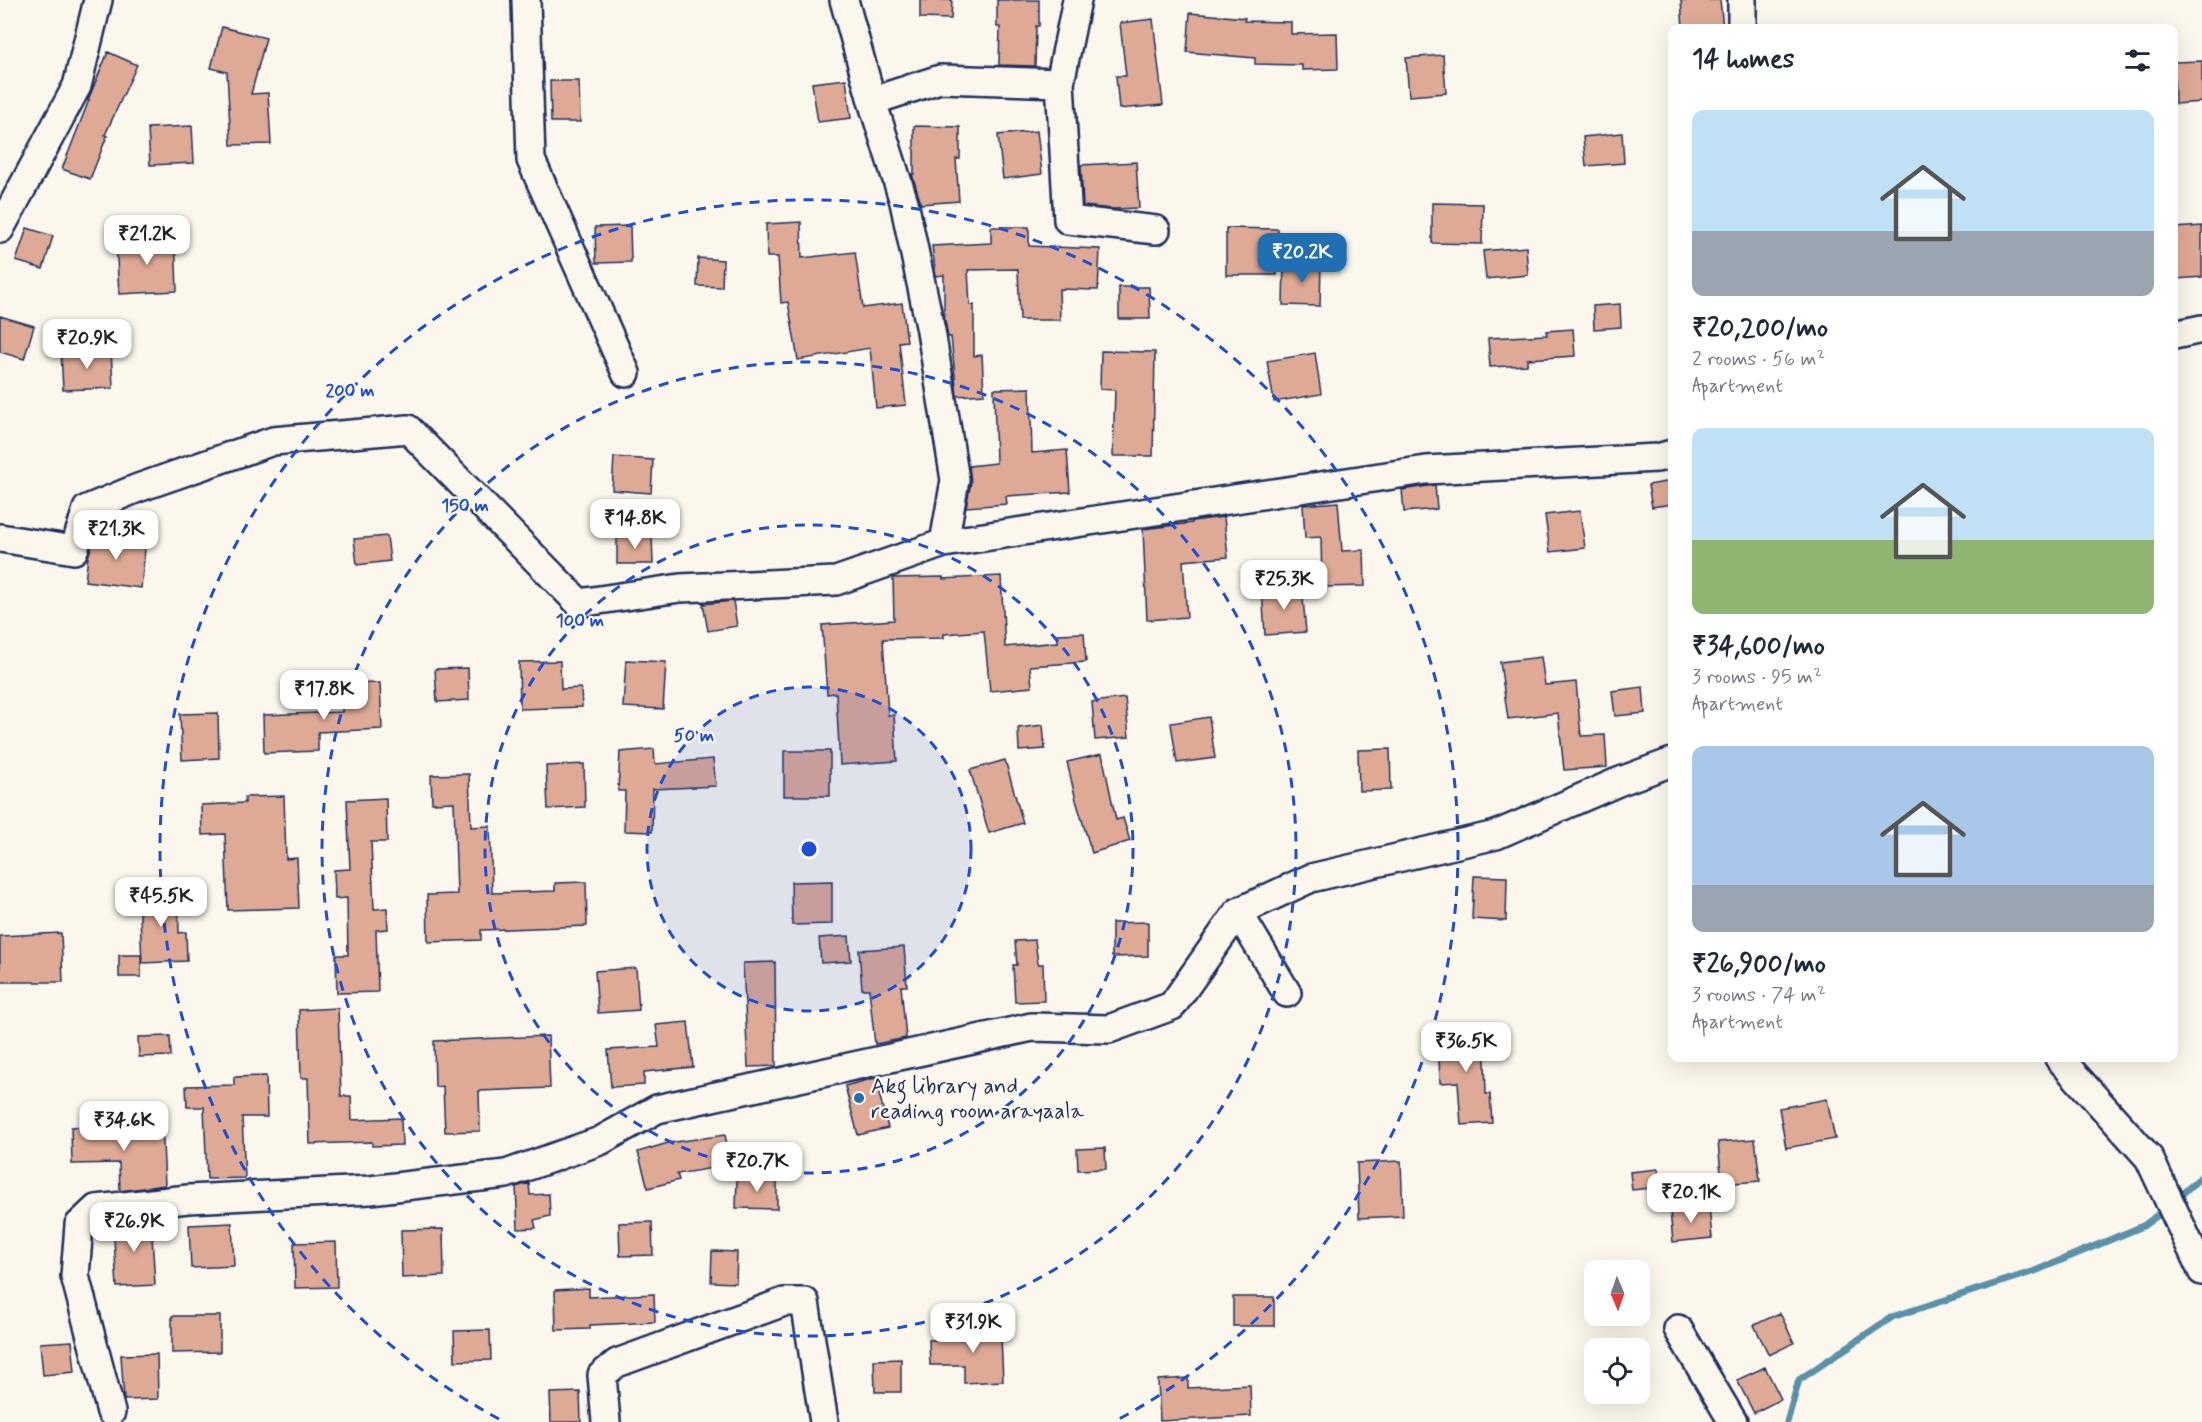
<!DOCTYPE html>
<meta charset="utf-8">
<style>
:root{--surface:#fff;--page:#f2f2f3;--text:#1f2937;--muted:#747a83;--accent:#1f6fb2}
body{margin:0;font-family:Mynerve,sans-serif;background:var(--page);color:var(--text);height:100vh;display:flex;flex-direction:column;font-size:22px;white-space:nowrap}
*{box-sizing:border-box;margin:0}
p{font-size:20px;color:var(--muted)}
.icon{flex:none;width:33px;height:33px;fill:none;stroke:currentColor;stroke-width:2;stroke-linecap:round;stroke-linejoin:round}
.map{position:relative;flex:1;overflow:hidden}
.sheet{position:absolute;left:1668px;top:24px;width:510px;height:1038px;display:flex;flex-direction:column;background:var(--surface);border-radius:12px;box-shadow:0 6px 24px #0002}
.sheet>*{flex:none}
.needle{width:39px;rotate:178deg}
.controls{position:absolute;left:1584px;top:1260px;display:grid;gap:12px}
.controls a{display:grid;place-items:center;width:66px;height:66px;border-radius:12px;background:var(--surface);box-shadow:0 6px 24px #0002;font-size:30px}
.price{position:absolute;translate:-50% -51px;padding:0 14px;border-radius:12px;background:#fff;color:#222;font-size:20px;line-height:39px;filter:drop-shadow(0 2px 3px #0008)}
.price::after{content:'';position:absolute;left:50%;top:36px;width:18px;height:14px;margin-left:-9px;background:inherit;clip-path:polygon(0 0,100% 0,50% 100%)}
.price.active{background:var(--accent);color:#fff}
ul{padding:0;list-style:none}
li{display:grid;align-content:center;gap:12px;height:318px;padding:0 24px}
li span{display:grid;place-items:center;height:186px;border-radius:12px;color:#555}
li>.icon{margin-inline-start:auto}
span .icon{width:108px;height:108px;fill:#fffc;stroke-width:1}
li b{font-size:26px}
h2{display:flex;justify-content:space-between;align-items:center;height:72px;padding:0 24px;font-size:26px}
.map>svg:first-child{display:block}
.lines{fill:none;stroke-linecap:round;stroke-linejoin:round}
.stream{stroke:#5991a8;stroke-width:7}
.building{fill:#dfaa95;stroke:#1b2f5e;stroke-width:1.5}
.minor-casing{stroke:#1b2f5e;stroke-width:32}
.minor{stroke:#fbf7ec;stroke-width:27}
.ring{fill:none;stroke:#1d4ed8;stroke-width:3;stroke-dasharray:10 8}
.poi-dot{fill:#1f6fb2;stroke:#fbf7ec;stroke-width:2}
.labels{text-anchor:middle;stroke-width:4.5;stroke-linejoin:round;paint-order:stroke}
.poi-label{font-size:22px;fill:#1b2f5e;stroke:#fbf7ec;text-anchor:start}
.centre{fill:#1d4ed8;stroke:#fbf7ec;stroke-width:3}
.ring-label{font-size:18px;text-anchor:middle;font-weight:bold;fill:#1d4ed8;stroke:#fbf7ec;stroke-width:4.5;stroke-linejoin:round;paint-order:stroke}
</style>
<div class="map">
<svg width="2202" height="1422" viewBox="0 0 2202 1422">
<rect width="100%" height="100%" fill="#fbf7ec"/>
<filter id="ink" filterUnits="userSpaceOnUse"><feTurbulence type="fractalNoise" baseFrequency=".0167" numOctaves="2"/><feDisplacementMap in="SourceGraphic" scale="12" xChannelSelector="R" yChannelSelector="G"/><feConvolveMatrix kernelMatrix="1 2 1 2 8 2 1 2 1" color-interpolation-filters="sRGB"/></filter>
<g filter="url(#ink)">
<g class="lines">
<!-- stream -->
<path class="stream" d="M2181,1195L2202,1176
M1787,1422L1799,1380L1892,1317L2035,1271L2143,1226L2164,1211"/>
</g>
<!-- building -->
<path class="building" d="M920,0H952L951,19L920,18Z
M997,0H1039V26H1036L1035,66L999,65L1000,27H997Z
M1681,0H1720L1723,28H1683Z
M1190,13L1245,18L1244,21L1291,22V34L1337,33L1338,69L1302,70V65L1255,64V58L1187,52Z
M1153,19L1163,105L1119,109L1116,76H1126L1120,23Z
M222,27L266,38L251,94L268,93L271,144L231,145L227,72L211,68Z
M108,52L137,65L105,135L107,136L90,179L62,169L89,100H88Z
M1443,55L1446,93L1409,96L1406,58Z
M2202,61V102L2175,104L2174,62Z
M846,79L851,118L818,122L812,83Z
M550,81H579L580,122H551Z
M192,126L194,163L150,165L148,128Z
M914,126L960,127V159H956L959,201L921,204L912,174H914Z
M1037,131L1042,174L1003,179L998,135Z
M1622,133L1624,163L1586,166L1583,137Z
M1136,162L1139,208L1113,209L1083,206L1081,165Z
M1432,203L1483,204L1482,244L1432,243Z
M801,222L802,258L855,252L863,308L902,303L907,341L899,342L906,405L876,408L870,348L798,360L788,302L781,303L778,257H767L766,224Z
M630,226L631,262L596,263L595,227Z
M2202,226V277L2176,279L2174,228Z
M991,227H1029V246L1100,249L1098,290L1059,289L1060,320H1020L1018,269L968,270L970,305H974V356L982,355L984,394L957,396L951,337H948L944,315V275L936,276L932,246L991,243Z
M27,228L53,236L43,269L16,261Z
M1226,228L1278,229L1277,275H1226Z
M175,238L177,291L119,294L116,241Z
M1526,247L1528,275L1486,279L1483,251Z
M698,258L723,260L722,287L697,286Z
M1284,263L1321,264L1320,306L1283,305Z
M1119,287H1149L1150,319H1119Z
M1620,304L1621,327L1594,329L1593,306Z
M0,316L34,326L24,359L0,352Z
M1573,329L1575,356L1527,359V365L1490,367L1488,338L1547,335L1546,331Z
M111,349L113,388L63,390L61,351Z
M1101,351L1155,352L1153,456H1113L1115,390L1100,389Z
M1315,353L1321,394L1274,402L1267,361Z
M1030,388L1032,453L1067,450L1070,492L1006,496L1007,504L966,507L971,482L969,466L996,463L994,389Z
M614,457L653,460L651,493L612,490Z
M1672,481V504L1652,507L1648,485Z
M1435,485L1437,509L1404,512L1402,490Z
M1338,502L1342,551L1364,550L1365,586L1322,587L1321,537L1305,538L1303,505Z
M1580,511L1585,548L1550,552L1545,515Z
M1224,517L1228,557L1183,561L1187,617L1147,620L1143,529L1192,523V521Z
M96,533L146,539L141,588L85,581L88,557Z
M652,535L653,564H617V536Z
M387,536L390,561L357,565L354,539Z
M1001,576L1005,647L1058,642L1057,634L1084,633L1086,662L1030,666L1032,687L990,691L984,631L944,634V638L883,639L888,715H894L897,761L840,765L836,693L827,694L822,625L894,620L893,578L943,577V579Z
M1302,587L1306,632L1265,635L1262,590Z
M733,601L737,626L708,631L703,604Z
M1541,657L1545,685L1576,682L1581,736L1605,735L1607,767L1564,770L1558,713L1508,719L1500,662Z
M626,660L666,662L663,709L623,707Z
M560,661L561,689L581,688L582,707L520,709L519,662Z
M468,668L469,700L437,702L435,669Z
M380,683L382,729L318,732V751L264,753L263,715L342,712V684Z
M1643,687L1645,713L1615,716L1612,691Z
M1125,698L1129,737L1095,740L1092,702Z
M218,713L219,758L182,760L180,714Z
M1209,717L1215,758L1177,763L1171,723Z
M1043,725L1045,749L1019,751L1018,728Z
M654,749L655,764L713,759L716,786L653,789L652,832L624,831L625,791H618L620,752Z
M1390,749L1391,790L1359,791L1358,750Z
M784,751H830V796H784Z
M1102,754L1116,820L1123,818L1130,841L1092,853L1076,800L1067,762Z
M1005,760L1023,823L989,833L970,770Z
M584,764L585,807L548,809L546,766Z
M469,774L471,827L490,826L492,893L555,891V883L586,882L587,926L481,930V940L428,942L427,895L457,894L454,802L432,803L431,775Z
M284,796L286,859L297,858L299,908L228,910L225,834L202,835L201,805L245,803V797Z
M386,798L387,842H371L374,909L387,908L388,929L376,930L378,992L337,993L336,955H348L347,898L335,899L334,870L350,869L347,800Z
M1474,876L1507,877L1506,921L1472,919Z
M832,881V924L792,925L791,882Z
M178,890L179,933L186,932L187,961L142,963L139,892Z
M1148,922V956L1112,957V923Z
M61,933L63,982H0V936Z
M849,936L851,961L821,963L819,938Z
M1035,940L1038,964H1043L1044,1001L1015,1002L1013,965H1017L1015,941Z
M904,947L907,986H901L906,1038L875,1044L869,989H862L859,950Z
M119,955H141V977H119Z
M775,962L776,1066L748,1067L743,963Z
M636,968L639,1010L598,1013L595,971Z
M338,1008L341,1096H351L352,1120L401,1118L402,1145L372,1146V1142L310,1144L308,1078H301L299,1010Z
M688,1022L693,1067L644,1072V1085L611,1087L608,1050L659,1047L656,1025Z
M1484,1030L1486,1094H1490L1492,1123L1461,1125L1458,1082L1440,1083L1438,1032Z
M170,1036L171,1056L139,1057L138,1037Z
M548,1036L550,1088L479,1091L480,1131L445,1132L443,1086L435,1087L434,1041Z
M266,1076L267,1117H242L245,1178L207,1179L204,1107H187L186,1086L234,1085V1077Z
M875,1078L888,1128L858,1135L845,1086Z
M1827,1099L1835,1139L1786,1148L1779,1108Z
M162,1122L165,1185L120,1191L119,1163L72,1164L71,1127Z
M725,1135L731,1165L677,1174L679,1180L648,1188L638,1152L668,1143Z
M1755,1139L1760,1181L1722,1184L1718,1142Z
M1105,1148L1106,1169L1078,1170L1077,1149Z
M1401,1161L1403,1216L1359,1218L1357,1163Z
M1658,1169L1660,1187L1632,1190L1630,1172Z
M737,1178H777V1209L736,1208Z
M529,1183L530,1195L549,1194L550,1216L534,1220L536,1228L518,1229L516,1187Z
M1709,1206L1712,1238L1673,1242L1670,1210Z
M151,1219L155,1285L117,1287L113,1223Z
M652,1222L653,1255L620,1256L619,1223Z
M232,1223L234,1266L191,1268L189,1225Z
M443,1229L444,1276L402,1278L401,1230Z
M336,1242L337,1287L295,1288L294,1243Z
M712,1251L737,1252L736,1283L711,1282Z
M589,1288V1297L654,1294L655,1322L590,1325V1329L556,1330L555,1290Z
M1233,1297H1274V1326H1233Z
M1780,1313L1794,1343L1769,1355L1754,1325Z
M172,1316H220V1352L172,1353Z
M1000,1316L1003,1381L964,1383V1365H930L929,1340L977,1339V1333H984L983,1317Z
M490,1330L491,1360L455,1361L454,1331Z
M72,1341L75,1372L43,1375L40,1343Z
M157,1354L158,1399L124,1400L121,1355Z
M901,1359V1392H875L874,1360Z
M1765,1367L1781,1399L1754,1413L1737,1380Z
M1188,1378V1388L1250,1385L1251,1416L1160,1421L1158,1380Z
M580,1392L581,1422H551L550,1393Z"/>
<g class="lines">
<defs>
<path id="minor" d="M526,0L531,160L626,373
M844,0L872,101
M1742,28V0
M1060,83L1068,220L1156,230
M0,229L77,86L98,0
M2174,335L2202,329
M0,538L74,550L87,509L138,488L273,441L408,429L579,603L680,588L836,581L944,543L955,480L931,331L904,202L872,101L940,79L1060,83L1077,0
M944,543L1426,470L1657,458L1672,454
M1238,912L1287,993
M2059,1058L2149,1158L2202,1271
M1678,1329L1733,1422
M111,1412L75,1276L79,1225L96,1209L188,1199L370,1190L506,1174L600,1141L657,1109L1032,1027L1109,1029L1172,1006L1238,912L1311,878L1496,835L1618,782L1672,762
M606,1422L602,1375L617,1363L784,1302H805L824,1422"/>
</defs>
<!-- minor casing -->
<use href="#minor" class="minor-casing"/>
<!-- minor -->
<use href="#minor" class="minor"/>
</g>
</g>
<!-- distance rings -->
<circle cx="809" cy="849" r="162" fill="#1d4ed8" fill-opacity=".12"/>
<g class="ring">
<circle cx="809" cy="849" r="162"/>
<circle cx="809" cy="849" r="324"/>
<circle cx="809" cy="849" r="487"/>
<path d="M499 1419A649 649 0 1 1 1119 1419"/>
</g>
<!-- markers -->
<circle class="poi-dot" cx="859" cy="1098" r="6"/>
<g class="labels">
<!-- poi labels -->
<g class="poi-label">
<text x="871" y="1093">Akg library and<tspan x="871" dy="25">reading room arayaala</tspan></text>
</g>
</g>
<circle cx="809" cy="849" r="9" class="centre"/>
<g class="ring-label">
<text x="350" y="396">200 m</text>
<text x="465" y="511">150 m</text>
<text x="580" y="626">100 m</text>
<text x="694" y="741">50 m</text>
</g>
</svg>
<div class="controls">
<a><svg class="needle" viewBox="-14 -14 28 28"><path d="M0-13l5 13h-10z" fill="#e53935"/><path d="M0 13l5-13h-10z" fill="#747a83"/></svg></a>
<a><svg class="icon" aria-label="locate" viewBox="0 0 24 24"><circle cx="12" cy="12" r="6"/><path d="M12 2v4M12 18v4M2 12h4M18 12h4"/></svg></a>
</div>
<b class="price" style="left:147px;top:266px">₹21.2K</b>
<b class="price active" style="left:1302px;top:284px">₹20.2K</b>
<b class="price" style="left:87px;top:370px">₹20.9K</b>
<b class="price" style="left:635px;top:550px">₹14.8K</b>
<b class="price" style="left:116px;top:561px">₹21.3K</b>
<b class="price" style="left:1284px;top:611px">₹25.3K</b>
<b class="price" style="left:324px;top:721px">₹17.8K</b>
<b class="price" style="left:161px;top:928px">₹45.5K</b>
<b class="price" style="left:1466px;top:1073px">₹36.5K</b>
<b class="price" style="left:124px;top:1152px">₹34.6K</b>
<b class="price" style="left:757px;top:1193px">₹20.7K</b>
<b class="price" style="left:1691px;top:1224px">₹20.1K</b>
<b class="price" style="left:134px;top:1253px">₹26.9K</b>
<b class="price" style="left:973px;top:1354px">₹31.9K</b>
<section class="sheet">
<h2>14 homes<svg class="icon" aria-label="filters" viewBox="0 0 24 24"><path d="M4 7h16M4 17h16"/><circle cx="9" cy="7" r="2"/><circle cx="15" cy="17" r="2"/></svg></h2>
<ul>
<li><span style="background:linear-gradient(#bfe0f5 65%,#9aa5b1 0)"><svg class="icon" aria-label="home" viewBox="0 0 24 24"><path d="M3 11l9-7 9 7M6 9v11h12V9"/></svg></span><div><b>₹20,200/mo</b><p>2 rooms · 56 m²</p><p>Apartment</p></div></li>
<li><span style="background:linear-gradient(#bfe0f5 60%,#8fb573 0)"><svg class="icon" aria-label="home" viewBox="0 0 24 24"><path d="M3 11l9-7 9 7M6 9v11h12V9"/></svg></span><div><b>₹34,600/mo</b><p>3 rooms · 95 m²</p><p>Apartment</p></div></li>
<li><span style="background:linear-gradient(#a9c7e8 75%,#9aa5b1 0)"><svg class="icon" aria-label="home" viewBox="0 0 24 24"><path d="M3 11l9-7 9 7M6 9v11h12V9"/></svg></span><div><b>₹26,900/mo</b><p>3 rooms · 74 m²</p><p>Apartment</p></div></li>
</ul>
</section>
</div>
